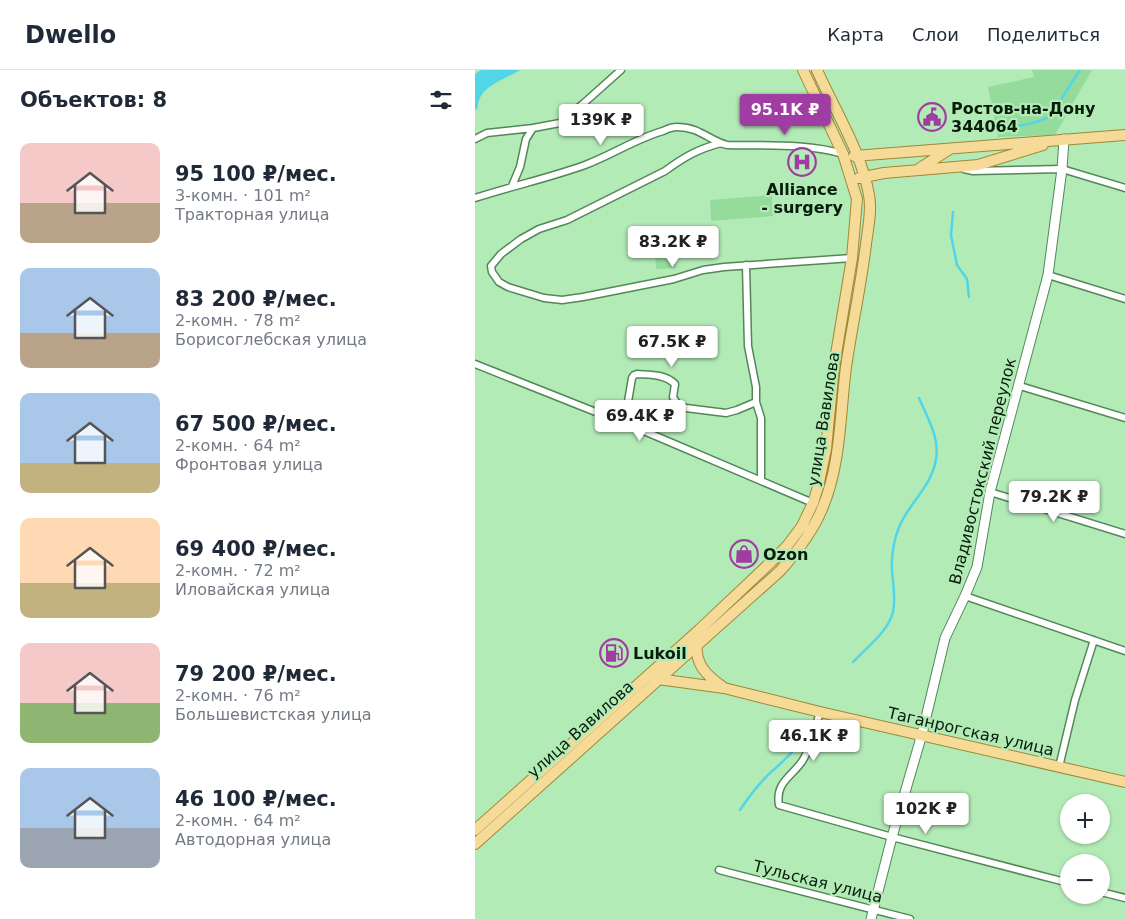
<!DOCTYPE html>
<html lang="ru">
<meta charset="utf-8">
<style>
:root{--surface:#fff;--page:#f2f2f3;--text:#1f2937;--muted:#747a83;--line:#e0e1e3;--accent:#a03da2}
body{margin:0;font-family:"DejaVu Sans",sans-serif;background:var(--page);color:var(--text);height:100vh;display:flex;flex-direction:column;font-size:19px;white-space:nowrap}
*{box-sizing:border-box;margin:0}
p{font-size:16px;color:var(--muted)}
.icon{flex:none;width:28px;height:28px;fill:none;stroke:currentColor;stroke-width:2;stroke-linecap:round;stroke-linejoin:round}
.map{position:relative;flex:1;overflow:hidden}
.details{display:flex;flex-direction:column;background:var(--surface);width:475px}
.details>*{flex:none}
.tools{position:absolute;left:585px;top:724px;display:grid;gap:10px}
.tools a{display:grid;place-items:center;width:50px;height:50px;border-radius:50%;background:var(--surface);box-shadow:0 1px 4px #0004;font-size:25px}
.price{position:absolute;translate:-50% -42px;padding:0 11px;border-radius:5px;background:#fff;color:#222;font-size:16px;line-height:32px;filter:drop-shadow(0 1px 2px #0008)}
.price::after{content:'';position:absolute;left:50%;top:30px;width:15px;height:11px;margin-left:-8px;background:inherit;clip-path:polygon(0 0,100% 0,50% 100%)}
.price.current{background:var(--accent);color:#fff}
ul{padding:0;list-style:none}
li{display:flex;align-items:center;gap:15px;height:125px;padding:0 20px}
li span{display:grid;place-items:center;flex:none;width:140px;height:100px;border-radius:10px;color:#555}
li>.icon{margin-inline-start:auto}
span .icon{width:60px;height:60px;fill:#fffc;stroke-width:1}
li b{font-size:21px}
h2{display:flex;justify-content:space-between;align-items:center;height:60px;padding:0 20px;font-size:21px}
header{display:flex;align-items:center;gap:30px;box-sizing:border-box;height:70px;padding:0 25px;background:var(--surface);border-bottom:1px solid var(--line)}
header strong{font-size:24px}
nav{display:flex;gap:28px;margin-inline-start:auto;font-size:18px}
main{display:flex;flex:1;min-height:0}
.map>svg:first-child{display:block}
.green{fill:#95dc9c}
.water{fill:#51d6e7}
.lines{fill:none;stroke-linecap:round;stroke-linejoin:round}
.stream{stroke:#51d6e7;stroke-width:2.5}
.minor-casing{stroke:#528758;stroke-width:9}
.tertiary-casing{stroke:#528758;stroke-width:11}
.primary-casing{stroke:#9f8838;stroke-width:12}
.minor{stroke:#fff;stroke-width:6}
.tertiary{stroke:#fff;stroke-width:9}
.primary{stroke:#f6da97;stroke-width:10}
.labels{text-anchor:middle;stroke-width:4.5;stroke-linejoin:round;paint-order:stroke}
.poi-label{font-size:16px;font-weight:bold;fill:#081d0b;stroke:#b3ebb7;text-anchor:start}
.street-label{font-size:16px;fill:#081d0b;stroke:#b3ebb7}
</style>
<header>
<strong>Dwello</strong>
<nav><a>Карта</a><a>Слои</a><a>Поделиться</a></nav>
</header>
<main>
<section class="details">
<h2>Объектов: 8<svg class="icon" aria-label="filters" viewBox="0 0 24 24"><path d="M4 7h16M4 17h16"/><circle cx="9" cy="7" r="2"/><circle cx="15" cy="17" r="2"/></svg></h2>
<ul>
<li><span style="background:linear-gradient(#f6c9c9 60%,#b9a48a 0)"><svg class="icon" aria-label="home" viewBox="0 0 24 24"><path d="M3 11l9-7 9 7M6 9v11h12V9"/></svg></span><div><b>95 100 ₽/мес.</b><p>3-комн. · 101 m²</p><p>Тракторная улица</p></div></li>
<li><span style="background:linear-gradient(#a9c7e8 65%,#b9a48a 0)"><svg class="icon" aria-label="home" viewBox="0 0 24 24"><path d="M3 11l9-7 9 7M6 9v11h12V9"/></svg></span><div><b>83 200 ₽/мес.</b><p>2-комн. · 78 m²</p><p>Борисоглебская улица</p></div></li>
<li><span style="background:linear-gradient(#a9c7e8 70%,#c2b280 0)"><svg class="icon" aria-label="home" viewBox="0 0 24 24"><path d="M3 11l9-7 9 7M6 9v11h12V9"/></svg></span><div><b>67 500 ₽/мес.</b><p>2-комн. · 64 m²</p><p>Фронтовая улица</p></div></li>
<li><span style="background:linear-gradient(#ffd9b3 65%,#c2b280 0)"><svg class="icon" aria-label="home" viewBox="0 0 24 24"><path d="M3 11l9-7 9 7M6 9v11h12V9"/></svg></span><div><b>69 400 ₽/мес.</b><p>2-комн. · 72 m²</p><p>Иловайская улица</p></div></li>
<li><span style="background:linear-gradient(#f6c9c9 60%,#8fb573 0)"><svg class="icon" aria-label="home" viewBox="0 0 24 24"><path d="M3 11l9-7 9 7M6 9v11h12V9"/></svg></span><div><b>79 200 ₽/мес.</b><p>2-комн. · 76 m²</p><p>Большевистская улица</p></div></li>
<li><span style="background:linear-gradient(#a9c7e8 60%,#9aa5b1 0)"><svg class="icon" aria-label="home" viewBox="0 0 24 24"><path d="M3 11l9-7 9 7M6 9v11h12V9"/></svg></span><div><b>46 100 ₽/мес.</b><p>2-комн. · 64 m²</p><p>Автодорная улица</p></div></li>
</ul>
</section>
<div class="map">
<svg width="650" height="849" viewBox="0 0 650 849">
<rect width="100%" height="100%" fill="#b3ebb7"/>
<!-- green -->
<path class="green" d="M557,0H617L580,65L523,67L513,17L559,7Z
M297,125L298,146L236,151L235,130Z
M199,165L201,198L181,199L179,167Z"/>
<!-- water -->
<path class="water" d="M6,0H45C32,9 2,16 3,38L0,40V4Z"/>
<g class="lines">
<!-- stream -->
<path class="stream" d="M581,37L605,0
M538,57C551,54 572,52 580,41
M478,142L476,165L482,195L492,209L494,227
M378,592C391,578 413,562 418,542C421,528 418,514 417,500C416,487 419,468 425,455C435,432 457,416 461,389C465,368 452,347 444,328
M265,740C273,728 282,716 292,706C309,690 320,683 330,661"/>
<defs>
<path id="minor" d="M0,69L12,63L58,58
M246,73C223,79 209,87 190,101L92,150L64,159L46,169L26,184L16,196L17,202L24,212L33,217L69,228L87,230L108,227L199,209L228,200L249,197L377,188
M489,99L498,101L587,99L650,118
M37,116L45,97L51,69L58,58L85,53L109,33L146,0
M0,128C37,116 74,108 110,95C137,85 160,69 188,61C192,59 197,57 202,57C225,57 233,70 252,75C289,76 333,73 368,84
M271,195L273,276L281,317V332L286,348V410
M573,205L650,229
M0,294L176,364L338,433
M545,316L650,348
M149,355L157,308L159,305L162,304C175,305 190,304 200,314L198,327L203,335L211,338L251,343L262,340L281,332
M515,422L650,464
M490,526L650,581
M345,642C340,658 337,675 328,690C317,707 300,712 304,735L417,767L594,813
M584,697L600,630L619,570
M244,800L435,849
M626,822L650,828"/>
<path id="tertiary" d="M396,849L417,767L447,664L470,568L490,526L502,497L515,422L573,205L587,99L589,69"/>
<path id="primary" d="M379,86L650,65
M445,98L475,79
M384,108L409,103L503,95L568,75
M222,572C219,594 232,606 248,617
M183,609L249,618L345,642L650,712
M0,760L224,560L296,492L312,476L327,456L338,433L343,417L351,379L359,296L377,188L382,129L368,84L328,0
M0,774L305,501C322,482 337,463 347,439C366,395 365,344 371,297C377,256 386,216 391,174C393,158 397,141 394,125C387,83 359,39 342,0"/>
</defs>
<!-- minor casing -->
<use href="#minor" class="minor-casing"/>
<!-- tertiary casing -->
<use href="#tertiary" class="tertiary-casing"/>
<!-- primary casing -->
<use href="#primary" class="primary-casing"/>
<!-- minor -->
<use href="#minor" class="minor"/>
<!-- tertiary -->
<use href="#tertiary" class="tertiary"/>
<!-- primary -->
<use href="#primary" class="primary"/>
</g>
<!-- icons -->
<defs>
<symbol id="civic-ring" viewBox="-11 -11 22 22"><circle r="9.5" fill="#b3ebb7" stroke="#a03da2" stroke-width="1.5"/><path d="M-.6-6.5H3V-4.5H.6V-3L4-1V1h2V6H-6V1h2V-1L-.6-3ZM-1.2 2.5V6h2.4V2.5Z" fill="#a03da2"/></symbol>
<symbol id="hospital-ring" viewBox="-11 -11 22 22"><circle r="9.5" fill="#b3ebb7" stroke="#a03da2" stroke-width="1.5"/><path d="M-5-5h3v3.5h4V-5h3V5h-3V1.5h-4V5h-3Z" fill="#a03da2"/></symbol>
<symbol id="shop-ring" viewBox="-11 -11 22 22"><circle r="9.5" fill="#b3ebb7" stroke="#a03da2" stroke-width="1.5"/><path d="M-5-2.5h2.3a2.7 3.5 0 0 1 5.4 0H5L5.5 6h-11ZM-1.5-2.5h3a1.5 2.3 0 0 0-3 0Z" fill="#a03da2"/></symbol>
<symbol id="fuel-ring" viewBox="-11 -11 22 22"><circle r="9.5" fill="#b3ebb7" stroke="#a03da2" stroke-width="1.5"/><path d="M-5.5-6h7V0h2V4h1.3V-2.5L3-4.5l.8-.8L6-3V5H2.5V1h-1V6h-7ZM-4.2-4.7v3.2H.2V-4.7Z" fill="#a03da2"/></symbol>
</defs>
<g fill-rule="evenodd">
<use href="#civic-ring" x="441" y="31" width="32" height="32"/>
<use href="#hospital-ring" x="311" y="76" width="32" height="32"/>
<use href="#shop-ring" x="253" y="468" width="32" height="32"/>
<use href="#fuel-ring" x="123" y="567" width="32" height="32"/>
</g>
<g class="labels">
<!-- poi labels -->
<g class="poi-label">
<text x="476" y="44">Ростов-на-Дону<tspan x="476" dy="18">344064</tspan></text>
<text x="327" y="125" text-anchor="middle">Alliance<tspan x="327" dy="18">- surgery</tspan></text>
<text x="288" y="490">Ozon</text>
<text x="158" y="589">Lukoil</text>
</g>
<!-- street labels -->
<g class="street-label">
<text transform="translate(348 349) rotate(-81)" y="6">улица Вавилова</text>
<text transform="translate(507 401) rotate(-76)" y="6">Владивостокский переулок</text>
<text transform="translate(105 659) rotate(-42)" y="6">улица Вавилова</text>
<text transform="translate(496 661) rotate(13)" y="6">Таганрогская улица</text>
<text transform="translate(343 811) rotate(14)" y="6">Тульская улица</text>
</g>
</g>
</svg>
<div class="tools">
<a>+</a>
<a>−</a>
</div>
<b class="price current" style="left:310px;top:66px">95.1K ₽</b>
<b class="price" style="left:126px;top:76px">139K ₽</b>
<b class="price" style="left:198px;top:198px">83.2K ₽</b>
<b class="price" style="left:197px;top:298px">67.5K ₽</b>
<b class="price" style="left:165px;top:372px">69.4K ₽</b>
<b class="price" style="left:579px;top:453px">79.2K ₽</b>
<b class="price" style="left:339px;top:692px">46.1K ₽</b>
<b class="price" style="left:451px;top:765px">102K ₽</b>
</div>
</main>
